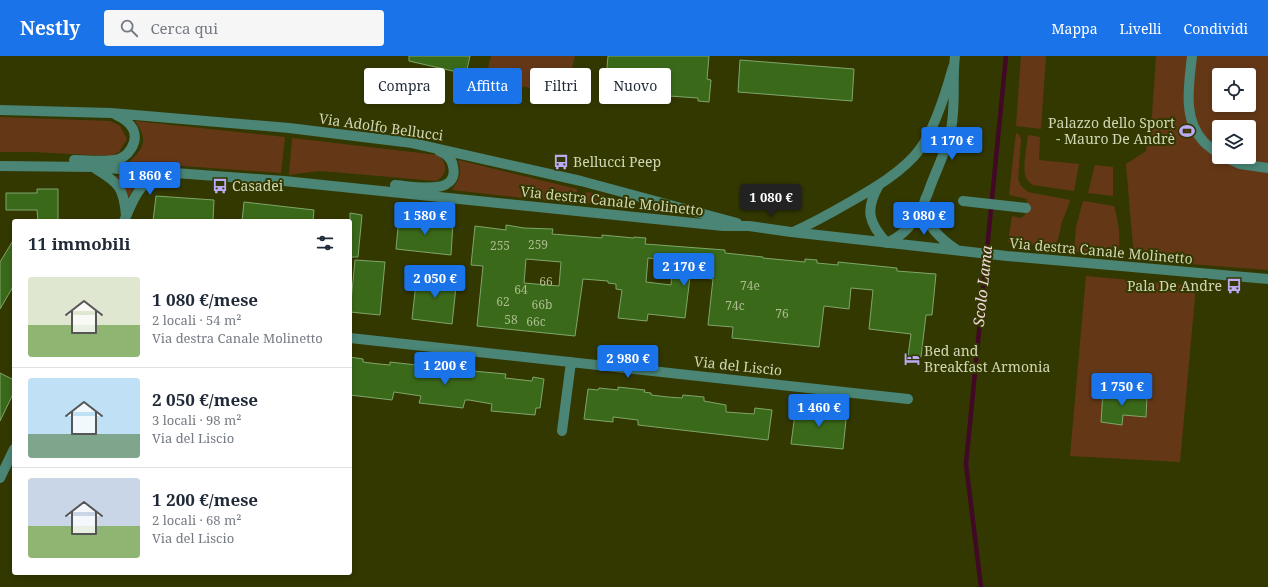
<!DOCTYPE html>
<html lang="it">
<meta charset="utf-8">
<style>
:root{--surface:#fff;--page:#f6f6f7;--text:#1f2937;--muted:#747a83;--line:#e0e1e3;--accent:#1a73e8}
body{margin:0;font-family:"Noto Serif",serif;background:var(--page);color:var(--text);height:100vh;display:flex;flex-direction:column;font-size:15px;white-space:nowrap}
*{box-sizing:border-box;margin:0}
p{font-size:13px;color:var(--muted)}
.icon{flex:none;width:22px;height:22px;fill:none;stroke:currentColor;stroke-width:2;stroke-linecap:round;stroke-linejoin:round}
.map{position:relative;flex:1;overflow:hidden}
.side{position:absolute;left:12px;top:163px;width:340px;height:356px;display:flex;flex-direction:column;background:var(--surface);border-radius:4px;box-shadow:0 2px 6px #0003}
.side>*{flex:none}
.top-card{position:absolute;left:364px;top:12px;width:380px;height:36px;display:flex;gap:8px}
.buttons{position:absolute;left:1212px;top:12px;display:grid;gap:8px}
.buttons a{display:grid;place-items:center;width:44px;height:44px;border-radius:4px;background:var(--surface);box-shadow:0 2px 6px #0003;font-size:20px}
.price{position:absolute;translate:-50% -34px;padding:0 9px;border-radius:4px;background:var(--accent);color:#fff;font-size:13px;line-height:26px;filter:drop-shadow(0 1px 2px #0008)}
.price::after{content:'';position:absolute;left:50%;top:24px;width:12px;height:9px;margin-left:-6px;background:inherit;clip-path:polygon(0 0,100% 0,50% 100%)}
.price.current{background:#222;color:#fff}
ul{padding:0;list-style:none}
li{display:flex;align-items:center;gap:12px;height:100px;padding:0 16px}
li+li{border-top:1px solid var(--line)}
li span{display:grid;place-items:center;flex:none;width:112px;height:80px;border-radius:4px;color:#555}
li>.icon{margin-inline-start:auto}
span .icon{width:48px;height:48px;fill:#fffc;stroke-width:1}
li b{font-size:17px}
h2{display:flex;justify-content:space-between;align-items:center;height:48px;padding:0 16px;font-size:17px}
.chip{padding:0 14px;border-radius:4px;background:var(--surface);box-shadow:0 2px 6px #0003;font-size:14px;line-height:36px}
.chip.current{background:var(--accent);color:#fff}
header{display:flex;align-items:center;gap:24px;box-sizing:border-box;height:56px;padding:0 20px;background:var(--accent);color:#fff}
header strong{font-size:19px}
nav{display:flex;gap:22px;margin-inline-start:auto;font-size:14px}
.search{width:280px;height:36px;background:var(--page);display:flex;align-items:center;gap:10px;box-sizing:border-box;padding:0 14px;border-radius:4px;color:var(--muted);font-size:15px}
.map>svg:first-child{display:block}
.green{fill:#643817;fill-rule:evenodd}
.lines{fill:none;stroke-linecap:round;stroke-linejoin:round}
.stream{stroke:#420926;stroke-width:4.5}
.building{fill:#3b691a;stroke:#7fa66a;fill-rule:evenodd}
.minor{stroke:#4a8576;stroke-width:10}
.labels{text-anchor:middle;stroke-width:4;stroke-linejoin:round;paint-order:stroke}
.number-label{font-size:12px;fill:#acbc8e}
.poi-label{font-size:14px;fill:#d1d7b4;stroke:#333800;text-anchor:start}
.street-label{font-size:14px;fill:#d1d7b4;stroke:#333800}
.water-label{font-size:15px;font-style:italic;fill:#f6d8e2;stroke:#333800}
</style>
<header>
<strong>Nestly</strong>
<div class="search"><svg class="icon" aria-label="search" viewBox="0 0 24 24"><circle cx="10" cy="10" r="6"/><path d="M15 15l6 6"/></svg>Cerca qui</div>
<nav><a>Mappa</a><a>Livelli</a><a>Condividi</a></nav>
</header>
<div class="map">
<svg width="1268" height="531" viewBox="0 0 1268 531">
<rect width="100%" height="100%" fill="#333800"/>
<!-- green -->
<path class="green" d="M491,0H575L566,39L485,23Z
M1021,0H1046L1041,73L1016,70Z
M1156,0H1268V214L1190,208V202L1162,199L1161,205L1134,202L1126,108L1146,95L1152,60ZM1219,19H1249V49H1219ZM1219,71H1249V101H1219Z
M0,61L110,65L120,70L127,83L119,96L111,100L33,96H0Z
M135,65L285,81L281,117L129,106C145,92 148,83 135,65Z
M1016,77L1019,79L1021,83L1018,123L1021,130L1028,136L1070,144C1068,151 1065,158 1062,166C1059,176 1060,183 1053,191L1008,186L1012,160L1021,162L1025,159L1027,143L1009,139Z
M1028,79L1040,81L1039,104L1079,108L1074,135L1033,129C1030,127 1028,125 1026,122C1022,113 1027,90 1028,79Z
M292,82L438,99C448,108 448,118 436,125L333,116L317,115L289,119Z
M458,104L577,133V148L452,134C460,123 462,117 458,104Z
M1095,109L1113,111V140L1088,137Z
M115,120L143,122L134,131L128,142L124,128Z
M586,136L604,139L606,146L602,149L586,147Z
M1083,145L1114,150C1119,168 1121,182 1118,200L1074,196L1076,171Z
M1086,220L1196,230L1180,406L1070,400Z"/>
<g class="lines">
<!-- stream -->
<path class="stream" d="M981,531L966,408L1006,0"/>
</g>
<!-- building -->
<path class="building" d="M409,0H470L466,18L409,5Z
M608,0H709L707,23L711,24L709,46L698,45V42L669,40L670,18L638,16L637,25L606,23Z
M740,4L854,13L852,45L738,36Z
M37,133H58V165H38L37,154H6V137H37Z
M156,140L214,144L213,165H153Z
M244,146L314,154L313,165H242Z
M350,157L362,159L358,201H350Z
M399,161L453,167L451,199L396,193Z
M506,169L524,172L553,173L552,178L602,182V179L634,182V181L646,182L645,188L725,194V197L763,201V202L805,206V203L817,204V207L838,209V206L897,212V215L936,218L932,259H926L921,301L908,300L911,278L869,273L873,234L851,232L849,253L824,250L819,291L732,282L733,271L708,269L713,223L690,221L685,262L648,258L647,265L618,262L622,234L616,233V228L608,227V225L583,223L575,280L477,270L483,210L471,209L475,170L506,174ZM648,202L673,205L671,229L646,226ZM526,203L561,206L559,230L524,227Z
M14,183V229L0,253V206Z
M355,204L385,206L380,259L350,256Z
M417,218L457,222L452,268L412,263Z
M350,301L363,303V306L379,308L390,309V306L434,311V314L461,318V314L506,318L505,322L532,325L533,321L544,323L540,352H536L535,359L491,355L492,348L469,344H465L463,352L419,347L421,340L394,336L392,344L350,339Z
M0,317L14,324V336L0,365Z
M618,331L645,334L644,336L651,337V339L668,341L682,342L683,339L704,341V345L726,349V356L754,358L755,352L772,354L768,384L638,369V364L613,361V366L584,363L588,333L598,334L599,332L618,334Z
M1103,336L1147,341L1146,361L1123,359L1122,369L1101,366Z
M796,350L847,355L843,393L791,388Z"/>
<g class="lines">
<!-- minor -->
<path class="minor" d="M955,0C952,24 956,49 951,73C947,94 936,114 929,134C928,138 924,144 924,148C922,167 943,185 957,194
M1192,0C1189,29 1182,63 1204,86C1209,91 1214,94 1219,98
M0,54L111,57L289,72L412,87L581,125L737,167
M1224,101L1240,108L1268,112
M74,104C87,104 102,106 115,104C128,102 139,86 133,73C129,66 123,62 116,59
M0,110L94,111L284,125L723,170H749L791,176L1007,200L1268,223
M96,113C119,127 124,132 126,160
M395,129C411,130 460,141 453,110C452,103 446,98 439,95
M879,129C865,153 868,167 887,187
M963,145L1026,152
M124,165C130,152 135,136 147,126C153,122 161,120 168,117
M793,176C813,167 831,157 850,146C873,133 904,115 920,93C935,72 946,36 953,11
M887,187C906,178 913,167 924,149
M350,282L908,343
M562,375L571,306
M0,422L14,393"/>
</g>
<!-- icons -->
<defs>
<symbol id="stadium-bare" viewBox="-9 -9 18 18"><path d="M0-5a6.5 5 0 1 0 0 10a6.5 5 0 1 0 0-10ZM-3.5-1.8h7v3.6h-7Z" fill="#bcaaf5" stroke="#333800" stroke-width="2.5" paint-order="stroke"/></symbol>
<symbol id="bus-bare" viewBox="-9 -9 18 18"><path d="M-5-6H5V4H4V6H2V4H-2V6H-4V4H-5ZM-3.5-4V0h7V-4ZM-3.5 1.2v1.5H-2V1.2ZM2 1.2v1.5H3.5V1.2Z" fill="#bcaaf5" stroke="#333800" stroke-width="2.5" paint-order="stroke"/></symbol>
<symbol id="hotel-bare" viewBox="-9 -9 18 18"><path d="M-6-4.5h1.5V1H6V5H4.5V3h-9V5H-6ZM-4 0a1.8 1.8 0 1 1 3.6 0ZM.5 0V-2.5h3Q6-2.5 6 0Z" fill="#bcaaf5" stroke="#333800" stroke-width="2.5" paint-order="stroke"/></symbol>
</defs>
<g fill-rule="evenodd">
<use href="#stadium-bare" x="1176" y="64" width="22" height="22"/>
<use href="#bus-bare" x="550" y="95" width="22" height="22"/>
<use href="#bus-bare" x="209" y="119" width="22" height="22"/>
<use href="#bus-bare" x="1223" y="219" width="22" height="22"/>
<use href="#hotel-bare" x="901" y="292" width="22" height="22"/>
</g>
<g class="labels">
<!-- number labels -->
<g class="number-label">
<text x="538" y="193">259</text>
<text x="500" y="194">255</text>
<text x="546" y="230">66</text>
<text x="750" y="234">74e</text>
<text x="521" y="238">64</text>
<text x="503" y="250">62</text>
<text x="542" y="253">66b</text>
<text x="735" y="254">74c</text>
<text x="782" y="262">76</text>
<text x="511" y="268">58</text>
<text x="536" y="270">66c</text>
</g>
<!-- poi labels -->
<g class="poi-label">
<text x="1175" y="72" text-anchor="end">Palazzo dello Sport<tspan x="1175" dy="16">- Mauro De Andrè</tspan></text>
<text x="573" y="111">Bellucci Peep</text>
<text x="232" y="135">Casadei</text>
<text x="1222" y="235" text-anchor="end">Pala De Andre</text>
<text x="924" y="300">Bed and<tspan x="924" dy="16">Breakfast Armonia</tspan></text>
</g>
<!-- street labels -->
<g class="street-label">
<text transform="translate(381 71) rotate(8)" y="5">Via Adolfo Bellucci</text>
<text transform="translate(612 145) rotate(6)" y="5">Via destra Canale Molinetto</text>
<text transform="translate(1101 195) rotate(5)" y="5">Via destra Canale Molinetto</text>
<text transform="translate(738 310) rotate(6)" y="5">Via del Liscio</text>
</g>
<!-- water labels -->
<g class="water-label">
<text transform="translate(983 230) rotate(-84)" y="5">Scolo Lama</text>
</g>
</g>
</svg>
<div class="buttons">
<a><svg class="icon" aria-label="locate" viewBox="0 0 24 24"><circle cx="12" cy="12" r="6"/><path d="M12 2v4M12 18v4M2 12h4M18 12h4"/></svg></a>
<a><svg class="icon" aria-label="layers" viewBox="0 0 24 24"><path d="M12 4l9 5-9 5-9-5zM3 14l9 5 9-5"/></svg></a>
</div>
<b class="price" style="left:952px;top:105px">1 170 €</b>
<b class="price" style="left:150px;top:140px">1 860 €</b>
<b class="price current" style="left:771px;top:162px">1 080 €</b>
<b class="price" style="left:425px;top:180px">1 580 €</b>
<b class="price" style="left:924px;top:180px">3 080 €</b>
<b class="price" style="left:684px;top:231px">2 170 €</b>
<b class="price" style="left:435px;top:243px">2 050 €</b>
<b class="price" style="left:628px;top:323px">2 980 €</b>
<b class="price" style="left:445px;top:330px">1 200 €</b>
<b class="price" style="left:1122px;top:351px">1 750 €</b>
<b class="price" style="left:819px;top:372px">1 460 €</b>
<div class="top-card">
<a class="chip">Compra</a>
<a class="chip current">Affitta</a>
<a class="chip">Filtri</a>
<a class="chip">Nuovo</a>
</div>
<section class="side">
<h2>11 immobili<svg class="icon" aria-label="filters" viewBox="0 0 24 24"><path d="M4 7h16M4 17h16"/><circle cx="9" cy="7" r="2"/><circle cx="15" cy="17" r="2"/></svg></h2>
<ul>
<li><span style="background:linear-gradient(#dfe7d0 60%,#8fb573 0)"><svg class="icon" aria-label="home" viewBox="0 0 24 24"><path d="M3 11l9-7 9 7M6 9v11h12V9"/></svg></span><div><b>1 080 €/mese</b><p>2 locali · 54 m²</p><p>Via destra Canale Molinetto</p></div></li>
<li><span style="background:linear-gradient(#bfe0f5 70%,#7fa58c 0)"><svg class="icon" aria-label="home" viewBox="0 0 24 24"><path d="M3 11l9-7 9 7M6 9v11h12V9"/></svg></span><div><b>2 050 €/mese</b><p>3 locali · 98 m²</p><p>Via del Liscio</p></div></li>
<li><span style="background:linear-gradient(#c9d6e8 60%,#8fb573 0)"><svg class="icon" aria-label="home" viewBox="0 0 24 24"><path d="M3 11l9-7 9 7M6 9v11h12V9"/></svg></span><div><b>1 200 €/mese</b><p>2 locali · 68 m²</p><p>Via del Liscio</p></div></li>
</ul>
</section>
</div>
